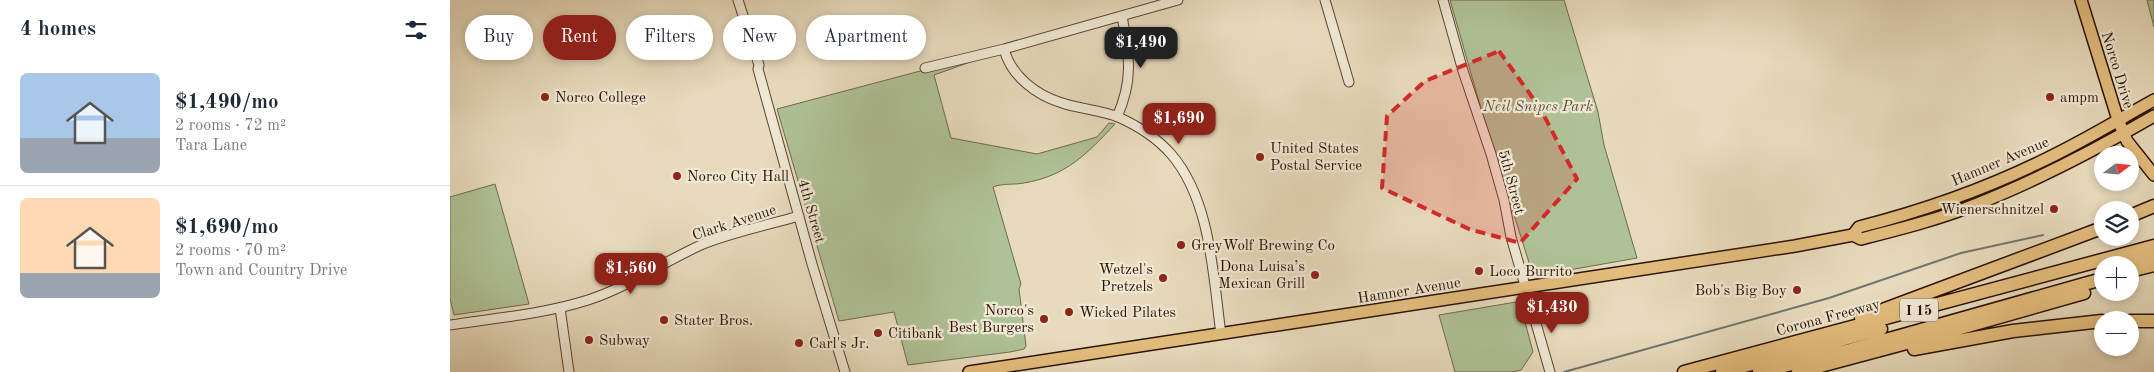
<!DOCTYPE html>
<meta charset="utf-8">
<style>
:root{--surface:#fff;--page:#f2f2f3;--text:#1f2937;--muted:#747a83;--line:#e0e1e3;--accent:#8f2418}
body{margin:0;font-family:"Old Standard TT",serif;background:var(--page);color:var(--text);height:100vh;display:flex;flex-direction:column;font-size:19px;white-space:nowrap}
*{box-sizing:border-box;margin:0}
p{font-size:16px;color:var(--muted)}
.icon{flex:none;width:28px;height:28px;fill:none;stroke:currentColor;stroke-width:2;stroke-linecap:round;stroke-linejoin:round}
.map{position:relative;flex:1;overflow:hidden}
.drawer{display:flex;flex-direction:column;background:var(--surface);width:450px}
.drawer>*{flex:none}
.hud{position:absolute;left:15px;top:15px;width:475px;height:45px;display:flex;gap:10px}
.needle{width:32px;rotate:74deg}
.fabs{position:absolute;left:1644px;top:146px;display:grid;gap:10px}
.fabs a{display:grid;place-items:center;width:45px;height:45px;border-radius:50%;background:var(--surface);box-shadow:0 2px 8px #0003;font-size:25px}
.price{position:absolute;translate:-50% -42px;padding:0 11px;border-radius:10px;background:var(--accent);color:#fff;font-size:16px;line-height:32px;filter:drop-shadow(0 1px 2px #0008)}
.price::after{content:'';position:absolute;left:50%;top:30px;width:15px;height:11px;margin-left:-8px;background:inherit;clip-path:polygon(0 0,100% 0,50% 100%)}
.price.active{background:#222;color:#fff}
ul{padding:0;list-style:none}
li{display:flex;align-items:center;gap:15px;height:125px;padding:0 20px}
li+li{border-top:1px solid var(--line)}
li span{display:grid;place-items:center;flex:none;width:140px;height:100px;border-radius:8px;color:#555}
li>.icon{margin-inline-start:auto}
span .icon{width:60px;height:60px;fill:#fffc;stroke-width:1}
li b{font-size:21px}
h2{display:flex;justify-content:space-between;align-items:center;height:60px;padding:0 20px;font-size:21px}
.pill{padding:0 18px;border-radius:22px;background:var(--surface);box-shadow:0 2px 8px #0003;font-size:18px;line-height:45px}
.pill.active{background:var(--accent);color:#fff}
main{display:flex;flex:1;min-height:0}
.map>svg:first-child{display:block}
.green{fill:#afc196;stroke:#6d6a4c}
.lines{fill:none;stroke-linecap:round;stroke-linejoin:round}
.stream{stroke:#6d7670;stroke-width:2}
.minor-casing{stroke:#5a4431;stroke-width:11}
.major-casing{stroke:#2b1202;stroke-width:14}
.highway-casing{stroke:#2b1202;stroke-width:15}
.minor{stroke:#f0e8d4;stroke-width:9}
.major{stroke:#e4be7e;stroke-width:11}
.highway{stroke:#e4be7e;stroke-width:12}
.marked{fill:#d62828;fill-opacity:0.2;stroke:#d62828;stroke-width:4;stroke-dasharray:10 6;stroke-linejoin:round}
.poi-dot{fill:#8f2418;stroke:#f0e8d4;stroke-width:2}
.labels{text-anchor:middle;stroke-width:4.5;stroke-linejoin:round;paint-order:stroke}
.shield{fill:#f0e8d4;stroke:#665241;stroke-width:1}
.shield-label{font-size:14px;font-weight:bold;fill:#2b1202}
.street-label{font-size:15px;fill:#2b1202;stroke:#f0e8d4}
.poi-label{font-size:15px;fill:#2b1202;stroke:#f0e8d4;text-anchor:start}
.park-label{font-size:15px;font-style:italic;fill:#594f36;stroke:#f0e8d4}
</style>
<main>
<section class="drawer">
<h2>4 homes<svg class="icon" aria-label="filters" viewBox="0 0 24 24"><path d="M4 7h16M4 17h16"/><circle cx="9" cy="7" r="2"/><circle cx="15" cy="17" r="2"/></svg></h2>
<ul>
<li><span style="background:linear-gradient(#a9c7e8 65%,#9aa5b1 0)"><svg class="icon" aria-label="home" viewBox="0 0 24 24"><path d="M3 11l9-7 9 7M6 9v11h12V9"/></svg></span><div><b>$1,490/mo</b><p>2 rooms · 72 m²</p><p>Tara Lane</p></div></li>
<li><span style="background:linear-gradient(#ffd9b3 75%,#9aa5b1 0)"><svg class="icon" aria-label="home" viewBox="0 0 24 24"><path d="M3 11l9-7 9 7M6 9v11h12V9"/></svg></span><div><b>$1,690/mo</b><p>2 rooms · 70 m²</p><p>Town and Country Drive</p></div></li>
</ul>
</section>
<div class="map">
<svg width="1704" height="372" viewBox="0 0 1704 372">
<rect width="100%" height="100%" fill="#e8dbbd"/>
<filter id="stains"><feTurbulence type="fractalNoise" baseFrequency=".004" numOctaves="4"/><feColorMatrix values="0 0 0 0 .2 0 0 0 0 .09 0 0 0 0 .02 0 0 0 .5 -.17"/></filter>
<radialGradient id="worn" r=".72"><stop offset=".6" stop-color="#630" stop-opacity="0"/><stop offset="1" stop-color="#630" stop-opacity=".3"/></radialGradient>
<!-- green -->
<path class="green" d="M1000,0H1114L1148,112L1154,145L1187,258L1091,275L1081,269L1034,119Z
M1697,0H1704V27Z
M540,55L484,75L501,138L587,154L647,137L659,123L665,124C637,154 616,176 574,183C564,185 553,183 543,187L571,284L569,289L576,346L574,349L560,352L458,365L444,312L389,321L327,109L474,70Z
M45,184L79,304L4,315L0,299V197Z
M1066,302L1071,307L1083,352L1071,370L1062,372H1005L989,315Z"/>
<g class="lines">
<!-- stream -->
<path class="stream" d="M1114,372L1379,298L1511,253L1593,235"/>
<defs>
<path id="minor" d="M288,0L309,65L308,69L362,264L395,372
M875,0L899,82
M993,0L1013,71L1041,154L1054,200L1061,237L1100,372
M554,49C561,76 586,95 612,103C630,109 651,110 668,117C686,125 707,138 721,154C761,200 763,276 771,334
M475,68L554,49L728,0
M667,117C684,79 679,55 672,16
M110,308L119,372
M0,325C46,318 94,314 138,300C178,287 213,262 251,245C279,233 318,225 349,216"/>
<path id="major" d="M1631,0L1668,120L1677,141L1704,175
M1403,235L1411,239C1450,229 1490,219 1527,204C1588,180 1647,149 1704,116
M519,372L1345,246L1403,235L1409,227C1472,211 1535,189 1594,160C1632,142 1668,120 1704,100"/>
<path id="highway" d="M1680,216L1704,206
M1665,265L1704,255
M1680,271L1704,265
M1411,318L1652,228
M1680,321H1704
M1464,349L1563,331L1652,321
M1234,372L1704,246
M1272,372L1431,329
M1309,372L1400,350L1652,279
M1348,372L1479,337L1634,293"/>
</defs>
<!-- minor casing -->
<use href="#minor" class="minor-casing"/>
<!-- major casing -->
<use href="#major" class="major-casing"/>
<!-- highway casing -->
<use href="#highway" class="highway-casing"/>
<!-- minor -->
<use href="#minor" class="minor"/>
<!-- major -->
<use href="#major" class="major"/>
<!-- highway -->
<use href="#highway" class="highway"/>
</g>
<!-- marked area -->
<path class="marked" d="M1049,51L1090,108L1127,179L1070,243L1019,229L932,188L937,116L975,81Z"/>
<!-- markers -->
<g class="poi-dot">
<circle cx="95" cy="97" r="5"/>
<circle cx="1600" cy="97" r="5"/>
<circle cx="810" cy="157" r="5"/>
<circle cx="227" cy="176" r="5"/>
<circle cx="1604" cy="209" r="5"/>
<circle cx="731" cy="245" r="5"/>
<circle cx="1029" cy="271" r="5"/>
<circle cx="865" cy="275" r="5"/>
<circle cx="713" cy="278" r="5"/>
<circle cx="1347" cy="290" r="5"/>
<circle cx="619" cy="312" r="5"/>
<circle cx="594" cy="319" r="5"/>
<circle cx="214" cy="320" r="5"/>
<circle cx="428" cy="333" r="5"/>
<circle cx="139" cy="340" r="5"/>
<circle cx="349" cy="343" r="5"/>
</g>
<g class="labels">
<!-- shield labels -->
<rect class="shield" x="1450" y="298.5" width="38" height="23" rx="4"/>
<g class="shield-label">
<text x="1469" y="315">I 15</text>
</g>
<!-- street labels -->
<g class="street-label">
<text transform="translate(1668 70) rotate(73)" y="5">Norco Drive</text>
<text transform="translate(1550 161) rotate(-23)" y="5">Hamner Avenue</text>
<text transform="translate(1062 182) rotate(75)" y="5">5th Street</text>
<text transform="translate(362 211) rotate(74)" y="5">4th Street</text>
<text transform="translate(284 222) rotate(-18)" y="5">Clark Avenue</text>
<text transform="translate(959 290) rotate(-9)" y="5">Hamner Avenue</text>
<text transform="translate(1378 317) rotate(-15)" y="5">Corona Freeway</text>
</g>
<!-- poi labels -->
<g class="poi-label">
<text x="105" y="102">Norco College</text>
<text x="1610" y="102">ampm</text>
<text x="820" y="153">United States<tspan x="820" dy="17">Postal Service</tspan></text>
<text x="237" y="181">Norco City Hall</text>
<text x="1594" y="214" text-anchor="end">Wienerschnitzel</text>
<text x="741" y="250">GreyWolf Brewing Co</text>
<text x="855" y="271" text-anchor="end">Dona Luisa’s<tspan x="855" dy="17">Mexican Grill</tspan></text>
<text x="703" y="274" text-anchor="end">Wetzel's<tspan x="703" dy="17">Pretzels</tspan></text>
<text x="1039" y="276">Loco Burrito</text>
<text x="1337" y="295" text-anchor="end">Bob's Big Boy</text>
<text x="584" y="315" text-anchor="end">Norco's<tspan x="584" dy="17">Best Burgers</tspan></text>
<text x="629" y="317">Wicked Pilates</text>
<text x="224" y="325">Stater Bros.</text>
<text x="438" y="338">Citibank</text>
<text x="149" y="345">Subway</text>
<text x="359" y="348">Carl's Jr.</text>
</g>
<!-- park labels -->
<g class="park-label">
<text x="1088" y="111">Neil Snipes Park</text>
</g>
</g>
<rect width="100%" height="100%" filter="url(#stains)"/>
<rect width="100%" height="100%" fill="url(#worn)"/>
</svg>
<div class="fabs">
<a><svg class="needle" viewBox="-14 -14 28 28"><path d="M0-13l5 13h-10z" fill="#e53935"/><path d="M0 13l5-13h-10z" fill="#747a83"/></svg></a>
<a><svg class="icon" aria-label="layers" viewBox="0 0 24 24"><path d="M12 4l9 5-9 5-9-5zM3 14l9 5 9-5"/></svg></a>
<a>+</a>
<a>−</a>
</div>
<b class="price active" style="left:691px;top:69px">$1,490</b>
<b class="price" style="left:729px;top:145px">$1,690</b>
<b class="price" style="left:181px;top:295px">$1,560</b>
<b class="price" style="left:1102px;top:334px">$1,430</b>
<div class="hud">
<a class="pill">Buy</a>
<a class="pill active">Rent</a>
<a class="pill">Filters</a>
<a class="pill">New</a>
<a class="pill">Apartment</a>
</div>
</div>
</main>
